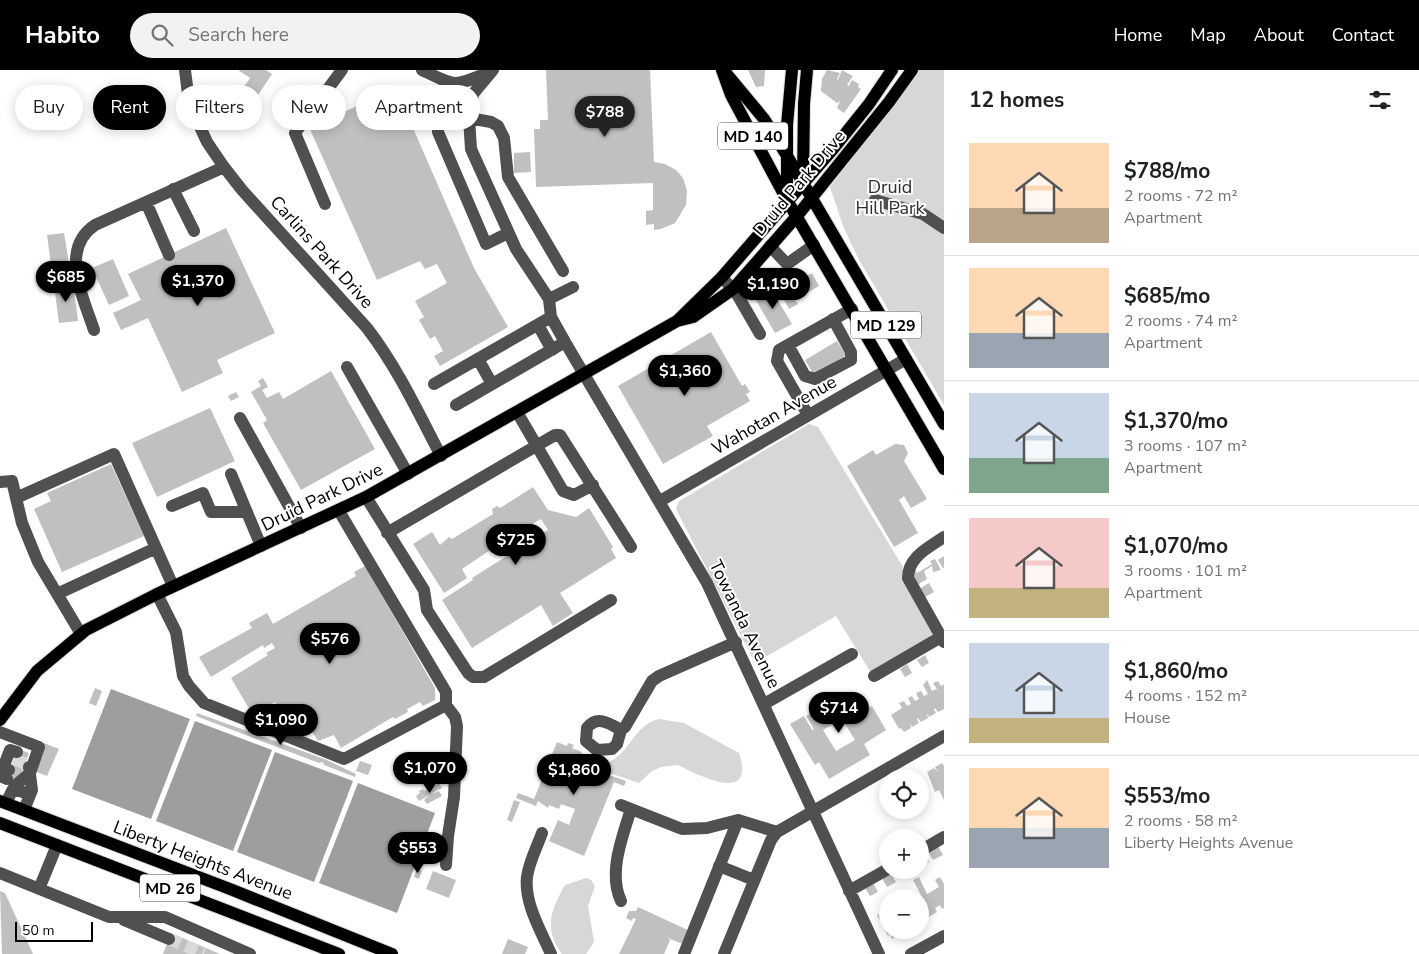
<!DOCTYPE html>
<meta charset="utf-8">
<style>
:root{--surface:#fff;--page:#f2f2f2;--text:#202124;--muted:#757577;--line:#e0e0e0;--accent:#000}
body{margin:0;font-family:"Nunito Sans",sans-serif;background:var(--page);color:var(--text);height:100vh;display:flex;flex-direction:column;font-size:19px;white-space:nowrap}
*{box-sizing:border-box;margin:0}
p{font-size:16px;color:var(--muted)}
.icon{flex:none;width:28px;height:28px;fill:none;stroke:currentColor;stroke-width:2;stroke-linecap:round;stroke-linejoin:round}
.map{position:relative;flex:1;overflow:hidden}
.drawer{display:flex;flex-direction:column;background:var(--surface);width:475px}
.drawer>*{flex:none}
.hud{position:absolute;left:15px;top:15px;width:475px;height:45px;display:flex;gap:10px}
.buttons{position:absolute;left:879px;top:699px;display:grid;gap:10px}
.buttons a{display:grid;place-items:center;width:50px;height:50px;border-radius:50%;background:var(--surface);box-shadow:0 2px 12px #0003;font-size:25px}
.scale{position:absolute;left:15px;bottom:12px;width:78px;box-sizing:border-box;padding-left:5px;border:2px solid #000;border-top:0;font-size:14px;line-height:18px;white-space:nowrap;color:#000;-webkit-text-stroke:4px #fff;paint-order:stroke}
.price{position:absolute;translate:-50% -42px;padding:0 11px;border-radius:18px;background:var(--accent);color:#fff;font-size:16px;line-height:32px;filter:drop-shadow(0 1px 2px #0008)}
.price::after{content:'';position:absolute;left:50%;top:30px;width:15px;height:11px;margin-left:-8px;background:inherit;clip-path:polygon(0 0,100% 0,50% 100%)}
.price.on{background:#222;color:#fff}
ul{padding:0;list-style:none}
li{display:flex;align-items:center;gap:15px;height:125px;padding:0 25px}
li+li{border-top:1px solid var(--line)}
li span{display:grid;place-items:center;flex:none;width:140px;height:100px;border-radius:0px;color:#555}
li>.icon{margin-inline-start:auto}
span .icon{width:60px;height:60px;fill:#fffc;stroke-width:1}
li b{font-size:21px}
h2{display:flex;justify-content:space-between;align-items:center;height:60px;padding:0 25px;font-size:21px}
.tag{padding:0 18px;border-radius:22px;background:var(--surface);box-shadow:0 2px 12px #0003;font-size:18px;line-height:45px}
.tag.on{background:var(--accent);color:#fff}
header{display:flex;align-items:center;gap:30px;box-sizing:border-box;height:70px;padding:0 25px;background:var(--accent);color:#fff}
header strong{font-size:24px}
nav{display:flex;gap:28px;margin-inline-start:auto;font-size:18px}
.search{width:350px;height:45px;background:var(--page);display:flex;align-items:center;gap:12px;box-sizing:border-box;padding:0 18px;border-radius:28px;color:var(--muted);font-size:19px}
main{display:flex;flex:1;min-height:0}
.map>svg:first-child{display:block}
.green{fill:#d7d7d7}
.water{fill:#9e9e9e}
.building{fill:#c0c0c0;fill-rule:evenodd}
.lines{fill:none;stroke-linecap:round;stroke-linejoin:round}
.minor-tunnel{stroke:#d9d9d9;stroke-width:12;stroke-dasharray:12 6;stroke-linecap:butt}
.major-casing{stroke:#dbdbdb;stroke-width:14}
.minor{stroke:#505050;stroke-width:12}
.major{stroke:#000;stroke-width:12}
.labels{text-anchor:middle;stroke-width:4;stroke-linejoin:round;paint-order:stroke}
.shield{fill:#fff;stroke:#4c4c4c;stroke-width:1}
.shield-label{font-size:16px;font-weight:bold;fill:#000}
.street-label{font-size:18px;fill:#000;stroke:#fff}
.park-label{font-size:18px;fill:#2e2e2e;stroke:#fff}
</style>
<header>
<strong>Habito</strong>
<div class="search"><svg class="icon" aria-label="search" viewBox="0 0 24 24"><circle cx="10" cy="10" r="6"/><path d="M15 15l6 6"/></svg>Search here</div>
<nav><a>Home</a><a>Map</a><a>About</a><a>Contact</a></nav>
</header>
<main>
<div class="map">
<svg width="944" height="884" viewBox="0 0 944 884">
<rect width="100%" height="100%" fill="#fff"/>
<!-- green -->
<path class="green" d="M918,0H944V335L858,188L843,156L830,117Z
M809,354L818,357L821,362L903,497L904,510L935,565L871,603L836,546L755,593L676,439L679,431Z
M659,649L684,653L739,683C756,735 700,706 678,695L661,697L652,701L639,713L601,700V695C628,690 633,654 659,649Z
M586,808L591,810L595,816L588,836L594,872L586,884H562C543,858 551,840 565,815Z"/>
<!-- water -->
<path class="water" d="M111,619L190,649L151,749L72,719Z
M195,651L272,680L233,781L156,751Z
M275,682L353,711L314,812L237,782Z
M358,713L435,743L397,843L319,813Z"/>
<!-- building -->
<path class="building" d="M238,0H266L272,4L252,34L238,25L250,8Z
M546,0H650L654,92L665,94L676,100L683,108L687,120L686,135L675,153L661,159L654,160V154L646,155V141L653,140V113L536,117L534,59H540V50H548Z
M748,0H765L764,16L756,17Z
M827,0L840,3L837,9L838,10L842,0L847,3L853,6L847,15L849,16L852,10L859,14L858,17L861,19L844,43L837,38L840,31L837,33L821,21L822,9Z
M396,19L474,198L508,257L440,296L434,286L443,281L435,266L430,269L419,250L424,247L415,231L447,213L437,194L425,199L420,191L377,210L309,57Z
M140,26L141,35L130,36L129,27Z
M530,82L531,102L514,103V83Z
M226,158L275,263L217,290L223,303L182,322L148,248L121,260L113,243L141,230L128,204Z
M64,163L69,193L51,195L47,165Z
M113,189L129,226L109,235L92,198Z
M812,203L819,216L795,230L798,234L789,239L778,219L786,214L788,217Z
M73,212L78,251L59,253L54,215Z
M770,217L792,254L775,263L754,227Z
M711,262L742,316L745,314L750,322L746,324L750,331L707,356L713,366L663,394L618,316Z
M837,271L846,285L814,305L805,290Z
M331,301L375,379L301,420L263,353L267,350L251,322L261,316L258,311L263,308L268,317L262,320L267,328L279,322L283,329Z
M236,322L239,327L231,331L228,326Z
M210,338L235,391L157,427L132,373Z
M895,374L904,375L908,383L904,391L927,429L911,438L904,426L899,430L918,463L894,477L847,396L873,380L876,385Z
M111,394L144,466L62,502L34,439L51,431L47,423Z
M533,417L548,440L576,447L589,438L613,477L611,479L616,488L560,523L573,543L553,556L541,535L472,578L442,530L473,510L472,508L548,460L541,449L508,468L462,499L467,508L444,523L413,474L432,462L440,475L449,467L452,469L493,444L492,439L497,436L500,438Z
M944,486V498H943L938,490Z
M935,489L941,500L933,502L932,496L924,501L927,509L917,515L912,506L914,498L917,503L932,494L930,491Z
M365,496L435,618V630L423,636L420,632L407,639L408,642L395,649L393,647L341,678L334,665L318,671L311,660L301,666L290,665L277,643L281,641L275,632L260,641L265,643L263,648L256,645L253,641L251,642L231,608L268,585L266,583L275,578L272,573L264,578L263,575L211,607L199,587L252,558L249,553L267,543L273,554L356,506L354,502Z
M929,513L934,522L925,527L919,519Z
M925,585L929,593L922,597L917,590Z
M907,594L912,603L905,607L900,599Z
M927,610L932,621L937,619L933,613L938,611L941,616L944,614V639L938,642L935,638L934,639L936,643L929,647L927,643L928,648L921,652L918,648L917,649L919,653L912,657L910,653L911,658L904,662L901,658L899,659L891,645L902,638L899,633L904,631L907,636L911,634L908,628L912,626L915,631L919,629L916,623L921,621L924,626L928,624L923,615Z
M95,618L102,621L96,636L89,633Z
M851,622L862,641L872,636L886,660L864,674L870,685L829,709L819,692L815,695L790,654L804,646L812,660L814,659L806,646ZM842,649L855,670L836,681L823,660Z
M197,643L327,690L356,704L355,707L324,695L323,692L319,693L196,646Z
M557,672L567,676L568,673L574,675L572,678L582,682L577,694L585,697L590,684L599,688L592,705L595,700L626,711L624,716L614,712L584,786L549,771L558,750L569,755L575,739L561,734L559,739L549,735L548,738L538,731L536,736L516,728L518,723L534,729Z
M44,673L59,679L47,706L34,701Z
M18,679L29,683L16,718L7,709Z
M360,691L372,695L368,705L356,701Z
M942,693L944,696V730L939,720L935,722L927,702L934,698L938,702L935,697Z
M439,713L442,718L431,724L439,721L442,726L427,734L424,730L429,725L419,731L416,726L420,723L419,721L423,719L425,721Z
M514,730L520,732L512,752L507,750Z
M938,776L943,785L933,790L928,781Z
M924,784L929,792L920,797V786Z
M417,799L422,801L419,809L414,807Z
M433,801L456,810L449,828L426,819Z
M891,804L896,812L887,817L882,808Z
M919,807L927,824L939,817L935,810L940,807L944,814V838L942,839L940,835L935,838L937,842L925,849L923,845L920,847V828L922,827L913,810Z
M873,813L878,822L870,826L865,818Z
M0,821L5,823L33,884H2Z
M638,837L690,861L685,875L668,868L670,870L664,884H619L636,849L633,848L632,851L626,848L629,841H636Z
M884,841L888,846V860H895L898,865L892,869L890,864L888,866L877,845Z
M171,863L220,884H163Z
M508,869L528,877L525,884H502Z"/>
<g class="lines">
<!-- minor-tunnel -->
<path class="minor-tunnel" d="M14,689L26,694
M169,869L204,884"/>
<defs>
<path id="major" d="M722,0L731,25L787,130L944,399
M725,2L764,49L786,84L944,354
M803,112L804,34L807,0
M787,128V55L792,0
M677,251L693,247L733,219L797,146L889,32L912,0
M0,650L37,601L86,560L157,524L366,427L677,251L722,207L833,79L869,34L892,0
M0,731L230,819L392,884
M0,753L339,884"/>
</defs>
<!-- major casing -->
<use href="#major" class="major-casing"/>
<!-- minor -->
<path class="minor" d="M185,0L188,24L196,48L207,72L224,97L242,120L367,258C397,297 418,342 441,386
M422,0C457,17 453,17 489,2
M173,119L194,161
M875,130L923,144L944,158
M146,132L169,185
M325,134L295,63L342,0
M508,163L486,174L438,62L437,49L469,48L491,52L498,56L504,68L508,107L563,201
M770,176L787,194L814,175
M722,207L738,226L760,264
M549,229L573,217
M538,255L552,280
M94,260C83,227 59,179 95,155L224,97
M565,272L707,513L879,884
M788,275L805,306L815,309L851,290V282L833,249
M478,289L492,314
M347,297L408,404
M434,314L551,247
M456,335L565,272L551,247L549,229L516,179L471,79L469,48L473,24L493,0
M517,342L563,421L574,425L593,415
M808,345L777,291L779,280L852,239
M240,348L301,458
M231,404L261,476
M0,412L12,411L22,453L38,492L81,564
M366,427L424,520L427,540L468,603L473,607H484L611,530
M16,428L114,384L156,478L57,524
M660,431L906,289
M172,436L203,423L211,442H247
M387,463L555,365H560L631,477
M944,467C928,478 908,487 908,508L944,572
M156,478L173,516
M157,524L176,562L183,606L189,616L204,633L344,689L446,635V622L339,441
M874,606L941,567
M764,634L852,584
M621,660L617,674L612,679L597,680L586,671L587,658C597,645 609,653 621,660L625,657L652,611L659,606L736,572
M0,662L39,677L30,703L17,714
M0,697L3,698L10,680L17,682
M7,709L0,706L3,698L9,700
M6,733L13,719L26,723
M621,735L682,759L707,758L738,750L777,762
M24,740L32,720L29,697
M542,763C537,777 529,792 527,807C524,833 541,861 551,884
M920,781L944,767
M446,795L448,766L454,727L457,656L455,647L446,635
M719,796L754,810
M0,803L109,847H165L250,884
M39,819L57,775
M849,821L888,799
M621,831C608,803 622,768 631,739
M124,850L169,869
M684,884L738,750
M724,884L771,770L777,762L944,666
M911,884L944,866"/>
<!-- major -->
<use href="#major" class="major"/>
</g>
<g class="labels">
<!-- shield labels -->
<g class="shield">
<rect x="718" y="52.5" width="70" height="27" rx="4"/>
<rect x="851" y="241.5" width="70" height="27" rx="4"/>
<rect x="140" y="804.5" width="60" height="27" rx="4"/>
</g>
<g class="shield-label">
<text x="753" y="72">MD 140</text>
<text x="886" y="261">MD 129</text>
<text x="170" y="824">MD 26</text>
</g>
<!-- street labels -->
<g class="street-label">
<text transform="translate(799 113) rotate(-50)" y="6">Druid Park Drive</text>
<text transform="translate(322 182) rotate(48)" y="6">Carlins Park Drive</text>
<text transform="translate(774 345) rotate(-30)" y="6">Wahotan Avenue</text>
<text transform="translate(322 427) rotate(-26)" y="6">Druid Park Drive</text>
<text transform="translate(745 554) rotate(64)" y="6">Towanda Avenue</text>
<text transform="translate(203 790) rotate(21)" y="6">Liberty Heights Avenue</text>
</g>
<!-- park labels -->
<g class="park-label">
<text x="890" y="123">Druid<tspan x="890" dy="21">Hill Park</tspan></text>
</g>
</g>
</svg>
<div class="buttons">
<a><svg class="icon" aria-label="locate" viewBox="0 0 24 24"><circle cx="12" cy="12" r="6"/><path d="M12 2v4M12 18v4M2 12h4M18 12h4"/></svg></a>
<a>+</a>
<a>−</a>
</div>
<div class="scale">50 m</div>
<b class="price on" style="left:605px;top:68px">$788</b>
<b class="price" style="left:66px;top:233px">$685</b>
<b class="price" style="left:198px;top:237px">$1,370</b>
<b class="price" style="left:773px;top:240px">$1,190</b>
<b class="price" style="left:685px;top:327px">$1,360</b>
<b class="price" style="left:516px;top:496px">$725</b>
<b class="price" style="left:330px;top:595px">$576</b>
<b class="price" style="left:839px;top:664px">$714</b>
<b class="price" style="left:281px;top:676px">$1,090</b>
<b class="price" style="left:430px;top:724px">$1,070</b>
<b class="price" style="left:574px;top:726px">$1,860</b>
<b class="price" style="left:418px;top:804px">$553</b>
<div class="hud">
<a class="tag">Buy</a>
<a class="tag on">Rent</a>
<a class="tag">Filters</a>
<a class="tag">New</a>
<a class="tag">Apartment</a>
</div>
</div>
<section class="drawer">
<h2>12 homes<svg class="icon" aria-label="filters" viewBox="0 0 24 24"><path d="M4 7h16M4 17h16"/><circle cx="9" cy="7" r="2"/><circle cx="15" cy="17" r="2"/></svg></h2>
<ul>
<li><span style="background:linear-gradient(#ffd9b3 65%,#b9a48a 0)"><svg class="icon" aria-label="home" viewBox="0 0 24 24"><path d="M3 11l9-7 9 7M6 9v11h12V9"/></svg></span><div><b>$788/mo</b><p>2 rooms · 72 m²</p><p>Apartment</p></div></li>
<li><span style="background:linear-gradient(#ffd9b3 65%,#9aa5b1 0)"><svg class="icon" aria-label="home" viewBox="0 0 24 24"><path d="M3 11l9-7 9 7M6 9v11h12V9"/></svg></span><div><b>$685/mo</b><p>2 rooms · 74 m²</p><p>Apartment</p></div></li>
<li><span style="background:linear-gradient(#c9d6e8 65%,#7fa58c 0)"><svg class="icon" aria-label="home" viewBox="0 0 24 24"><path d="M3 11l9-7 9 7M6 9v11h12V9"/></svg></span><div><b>$1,370/mo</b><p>3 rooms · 107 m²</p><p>Apartment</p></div></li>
<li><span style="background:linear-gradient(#f6c9c9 70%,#c2b280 0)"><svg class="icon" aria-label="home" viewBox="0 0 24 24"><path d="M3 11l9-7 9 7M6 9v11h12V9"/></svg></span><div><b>$1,070/mo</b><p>3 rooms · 101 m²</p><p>Apartment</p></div></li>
<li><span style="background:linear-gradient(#c9d6e8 75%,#c2b280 0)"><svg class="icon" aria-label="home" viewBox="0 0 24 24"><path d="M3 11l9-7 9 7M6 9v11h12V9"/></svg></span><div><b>$1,860/mo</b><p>4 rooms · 152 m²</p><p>House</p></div></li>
<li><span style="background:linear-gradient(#ffd9b3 60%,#9aa5b1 0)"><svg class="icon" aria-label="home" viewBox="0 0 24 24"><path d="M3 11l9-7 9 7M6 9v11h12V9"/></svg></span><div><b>$553/mo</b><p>2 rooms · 58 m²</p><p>Liberty Heights Avenue</p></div></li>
</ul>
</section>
</main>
